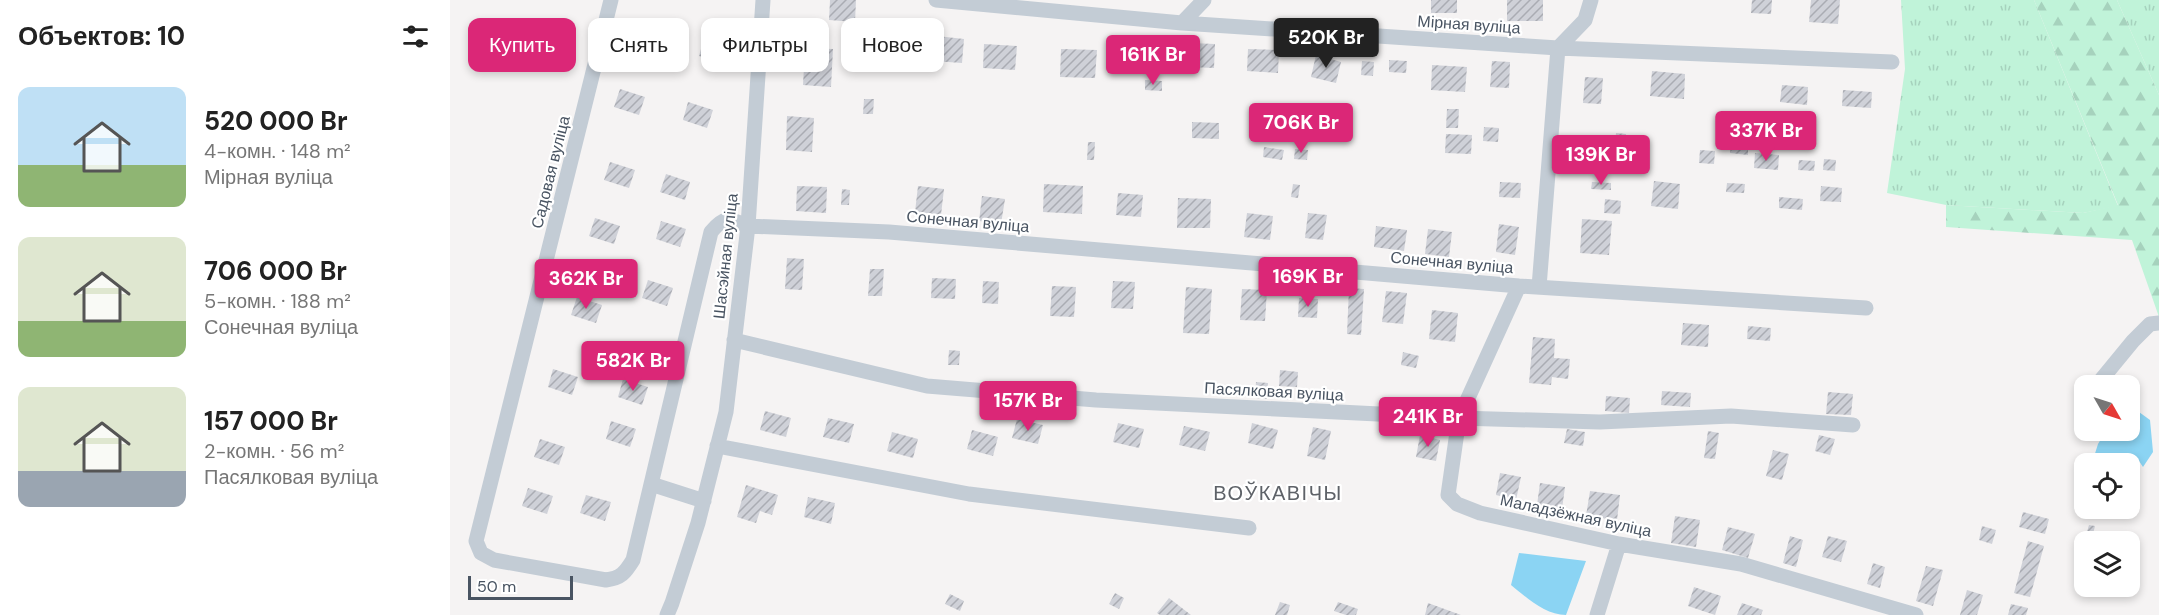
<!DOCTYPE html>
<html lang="ru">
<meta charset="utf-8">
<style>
:root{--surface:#fff;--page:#f6f6f6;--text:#222;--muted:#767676;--accent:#db2777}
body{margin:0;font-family:"DM Sans",sans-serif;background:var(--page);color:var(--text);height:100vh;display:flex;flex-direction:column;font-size:22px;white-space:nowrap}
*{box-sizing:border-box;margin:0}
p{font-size:20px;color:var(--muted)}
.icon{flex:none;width:33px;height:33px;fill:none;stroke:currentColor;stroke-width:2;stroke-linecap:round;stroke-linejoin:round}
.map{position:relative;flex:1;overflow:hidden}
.panel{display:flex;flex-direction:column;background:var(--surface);width:450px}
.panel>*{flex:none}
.top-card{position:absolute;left:18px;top:18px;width:570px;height:54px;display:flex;gap:12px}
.needle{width:39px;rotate:129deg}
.tools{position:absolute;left:1624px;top:375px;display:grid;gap:12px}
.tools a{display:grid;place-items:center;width:66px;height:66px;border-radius:12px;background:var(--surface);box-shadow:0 3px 9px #0003;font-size:30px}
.scale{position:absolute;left:18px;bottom:15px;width:105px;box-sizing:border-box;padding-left:6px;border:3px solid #495462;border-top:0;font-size:16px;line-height:21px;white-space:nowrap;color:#495462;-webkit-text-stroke:4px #fff;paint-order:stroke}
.price{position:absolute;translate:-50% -51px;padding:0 14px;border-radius:6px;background:var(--accent);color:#fff;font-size:20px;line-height:39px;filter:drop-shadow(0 2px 3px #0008)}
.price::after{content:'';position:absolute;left:50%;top:36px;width:18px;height:14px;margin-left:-9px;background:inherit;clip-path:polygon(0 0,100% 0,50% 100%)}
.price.on{background:#222;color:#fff}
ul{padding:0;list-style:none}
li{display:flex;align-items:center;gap:18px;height:150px;padding:0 18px}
li span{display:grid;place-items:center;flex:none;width:168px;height:120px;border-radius:12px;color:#555}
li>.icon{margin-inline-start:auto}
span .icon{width:72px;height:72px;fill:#fffc;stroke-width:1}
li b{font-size:26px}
h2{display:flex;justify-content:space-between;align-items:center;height:72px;padding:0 18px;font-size:26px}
.pill{padding:0 21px;border-radius:12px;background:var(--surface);box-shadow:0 3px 9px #0003;font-size:21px;line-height:54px}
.pill.on{background:var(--accent);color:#fff}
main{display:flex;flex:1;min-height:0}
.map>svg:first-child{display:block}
.grass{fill:url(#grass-tufts)}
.forest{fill:url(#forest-firs)}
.water{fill:#8bd4f3}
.building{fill:url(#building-hatch)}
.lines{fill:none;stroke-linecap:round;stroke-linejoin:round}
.street{stroke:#c3ccd5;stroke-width:15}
.labels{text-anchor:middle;stroke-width:4.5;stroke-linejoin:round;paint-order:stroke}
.street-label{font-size:16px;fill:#495462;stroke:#fff}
.quarter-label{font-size:20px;letter-spacing:1.5px;fill:#5e6268;stroke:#fff}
</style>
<main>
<section class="panel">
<h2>Объектов: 10<svg class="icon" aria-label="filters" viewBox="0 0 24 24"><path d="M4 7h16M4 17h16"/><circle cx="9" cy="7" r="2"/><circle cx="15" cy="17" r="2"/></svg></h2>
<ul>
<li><span style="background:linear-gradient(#bfe0f5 65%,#8fb573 0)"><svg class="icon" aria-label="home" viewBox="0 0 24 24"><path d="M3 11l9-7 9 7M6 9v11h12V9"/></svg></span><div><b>520 000 Br</b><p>4-комн. · 148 m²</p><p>Мірная вуліца</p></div></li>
<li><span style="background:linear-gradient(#dfe7d0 70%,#8fb573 0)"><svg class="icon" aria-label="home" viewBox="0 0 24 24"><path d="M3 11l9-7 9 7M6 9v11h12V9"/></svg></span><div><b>706 000 Br</b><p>5-комн. · 188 m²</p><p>Сонечная вуліца</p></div></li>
<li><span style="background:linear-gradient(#dfe7d0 70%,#9aa5b1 0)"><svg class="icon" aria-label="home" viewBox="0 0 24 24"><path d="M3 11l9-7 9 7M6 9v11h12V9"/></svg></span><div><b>157 000 Br</b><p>2-комн. · 56 m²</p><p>Пасялковая вуліца</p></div></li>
</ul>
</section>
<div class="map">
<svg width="1709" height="615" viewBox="0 0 1709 615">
<defs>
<pattern id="grass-tufts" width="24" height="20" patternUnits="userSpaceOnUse" patternTransform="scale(1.5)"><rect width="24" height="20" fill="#c0f3d9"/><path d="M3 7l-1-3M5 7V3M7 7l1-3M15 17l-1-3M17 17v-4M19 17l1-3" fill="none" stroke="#a6d2bd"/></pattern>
<pattern id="forest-firs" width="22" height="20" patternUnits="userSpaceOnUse" patternTransform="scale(1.5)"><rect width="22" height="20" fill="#c0f3d9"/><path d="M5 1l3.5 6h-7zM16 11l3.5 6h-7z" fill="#a6d2bd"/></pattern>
<pattern id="building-hatch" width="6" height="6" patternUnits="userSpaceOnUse" patternTransform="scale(1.5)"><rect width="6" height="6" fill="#cfd1d8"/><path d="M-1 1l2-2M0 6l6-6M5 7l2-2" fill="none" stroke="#aaacb3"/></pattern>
</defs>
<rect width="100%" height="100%" fill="#f5f3f3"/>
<!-- grass -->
<path class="grass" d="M1451,0H1584L1668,206L1633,213L1496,205L1437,193L1455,69Z
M1667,0H1709V95Z"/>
<!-- forest -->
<path class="forest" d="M1584,0H1667L1709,95V317L1682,240L1496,227V205L1633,213L1668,205Z"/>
<!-- water -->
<path class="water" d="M1689,412L1700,420L1703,452L1693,467L1687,458L1677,463H1642L1648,444L1656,431L1680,430V416Z
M1069,553L1136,561L1116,615C1095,615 1076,597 1061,585Z"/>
<!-- building -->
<path class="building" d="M380,0H406L405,22L379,20Z
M981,0H1007V13H981Z
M1057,0H1093V21H1057Z
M1302,0H1322L1321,14L1301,13Z
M1361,0H1390L1388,24L1359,22Z
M190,22L215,30L209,48L184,40Z
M487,36L514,39L512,63L484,61Z
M253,42L271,48L267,61L249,56Z
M675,43L696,45L693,71L673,69Z
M741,43L765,44L764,68L740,67Z
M534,44L567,46L565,70L533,68Z
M355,48L383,49L381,87L353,85Z
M611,49L647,50L645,78L610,77Z
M798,49L829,50L828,73L797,71Z
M866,55L891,62L886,83L861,77Z
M939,60L957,61L956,73L939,72Z
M912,61L924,62L923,76L911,75Z
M1042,61L1060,62L1059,88L1040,87Z
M982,65L1017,67L1015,92L981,90Z
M1202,71L1235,74L1234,99L1200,96Z
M1135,77L1153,78L1151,104L1133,103Z
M695,80L712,81V91L695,90Z
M1332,85L1358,87L1357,105L1330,102Z
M170,89L195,97L189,115L164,107Z
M1393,90L1422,92L1421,108L1392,106Z
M414,99H424L423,114H413Z
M238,102L263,110L257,128L233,120Z
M997,109H1009L1008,128H996Z
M337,116L364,118L362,152L336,150Z
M742,122L769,123V139L742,138Z
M1034,127L1049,128L1048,142L1033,141Z
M1166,133L1176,134L1175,147L1165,146Z
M996,134L1022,135L1021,154L995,153Z
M638,142H645L644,160H637Z
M1281,145L1298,147V155L1280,153Z
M814,147L834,150L832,160L813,157Z
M845,149L858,150L857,160L844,159Z
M1250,150L1265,151L1264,164L1249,163Z
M1305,153L1329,155L1328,170L1304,168Z
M1374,159L1386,160L1385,171L1373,170Z
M1349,160L1365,161L1364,171L1348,170Z
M160,162L185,170L179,188L154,180Z
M216,174L240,182L235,200L210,192Z
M1204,181L1230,184L1228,209L1201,206Z
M1050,182L1071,183L1070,198L1049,197Z
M1142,182L1161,183V190L1141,189Z
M1277,183L1295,184L1294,193L1276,192Z
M594,184L633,186L632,214L593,212Z
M843,184L850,185L848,198L841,197Z
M347,186L377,187L376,213L346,211Z
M468,186L494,189L491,215L465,212Z
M1371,186L1392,188L1391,202L1370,201Z
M392,189L400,190L399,205H391Z
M668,193L693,195L691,217L666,215Z
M532,196L555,199L551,224L529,221Z
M1329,197L1353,199L1352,210L1329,208Z
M728,198L761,199L760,228H727Z
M1155,199L1171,201L1170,214L1154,213Z
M797,213L823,216L820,240L794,237Z
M858,213L877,215L873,240L855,238Z
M145,218L170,226L164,244L139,236Z
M1132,219L1162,221L1159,255L1130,253Z
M211,221L236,229L230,247L206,239Z
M1049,224L1069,227L1065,255L1046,252Z
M926,226L957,230L954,251L924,247Z
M978,229L1002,232L999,257L975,254Z
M337,258L354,259L352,290L335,289Z
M420,269H434L432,296H418Z
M482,278L506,279L505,299L481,298Z
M198,280L223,288L217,306L192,298Z
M533,281L549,282L548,304L532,303Z
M663,281L685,282L683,309L661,308Z
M602,286L626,287L624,317L600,316Z
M736,287L762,289L759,334L733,333Z
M899,288L914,289L911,335L897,334Z
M792,289L817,290L815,321L790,320Z
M936,291L957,293L953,324L932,322Z
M127,297L152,305L146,323L121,315Z
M849,298L868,299L867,318L848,317Z
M982,310L1008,313L1005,342L979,339Z
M1233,323L1259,325L1258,347L1231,345Z
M1298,326L1321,328L1320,341L1297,339Z
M1083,337L1105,339L1104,358L1120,359L1118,379L1102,377L1101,385L1079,383Z
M499,350L510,351L509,365H498Z
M953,352L969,356L966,368L951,365Z
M103,369L128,377L122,395L98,387Z
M830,370L848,372L847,387L829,386Z
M1667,378L1676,386H1660Z
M173,379L198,387L192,405L168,397Z
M806,382L818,383L817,399L805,398Z
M1212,391L1241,393L1240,407L1211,405Z
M1378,392L1403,394L1401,415L1376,414Z
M1156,396L1180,398L1179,413L1155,411Z
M315,411L341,418L336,437L310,430Z
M378,418L404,424L399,443L373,437Z
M567,419L593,425L588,444L562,438Z
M161,421L186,429L180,447L156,439Z
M668,423L694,429L689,448L663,442Z
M802,423L828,430L823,449L798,443Z
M734,426L760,432L755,451L729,445Z
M863,427L881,431L875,460L857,456Z
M1117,429L1135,432L1133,446L1114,443Z
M522,430L548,437L543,456L517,449Z
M1258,431L1269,433L1265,459L1254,458Z
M442,432L468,439L463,458L437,451Z
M970,435L990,440L986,461L966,457Z
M1369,435L1385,439L1380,455L1365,451Z
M90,439L115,447L109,465L84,457Z
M1323,450L1339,454L1332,480L1316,476Z
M1050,473L1071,477L1066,500L1046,495Z
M1090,483L1115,487L1112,509L1087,505Z
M296,485L328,495L322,515L310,511L306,523L287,517Z
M78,488L103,496L97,514L72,506Z
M1140,491L1170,495L1167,520L1136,516Z
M136,495L161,502L155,521L130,513Z
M358,497L385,503L381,524L354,517Z
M1573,512L1599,519L1595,534L1569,527Z
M1225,516L1250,520L1246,547L1221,543Z
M1639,525L1645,526L1641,542H1634Z
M1532,526L1546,530L1542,544L1529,540Z
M1278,527L1305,534L1298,558L1272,550Z
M1340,536L1353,540L1346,567L1333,563Z
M1378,536L1397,541L1391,562L1372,557Z
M1578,541L1594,546L1580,597L1564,593Z
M1423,563L1435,567L1430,588L1417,584Z
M1476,566L1493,570L1483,606L1466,601Z
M1244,587L1271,596L1265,615L1238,606Z
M1517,590L1533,595L1527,615H1510Z
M665,593L674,598L669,609L659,604Z
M500,594L514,601L510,611L495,604Z
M719,598L741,615H710L707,613Z
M830,602L840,605L837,615H825Z
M888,602L908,609L906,615H896L884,611Z
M978,603L1011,615H975Z
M1292,603L1313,610L1311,615H1287Z
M1561,604L1578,608L1576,615H1558Z"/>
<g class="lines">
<!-- street -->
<path class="street" d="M161,0L26,541L31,553L44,560L156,580C171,578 175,573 183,560L261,232C275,215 279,219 298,226L439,232L1069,286L1416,308
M486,0L732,23L1108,48L1442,62
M732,23L754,0
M1069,286L1009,418L998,495L1007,504L1030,513L1169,544L1291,564L1466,615
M1089,287L1108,48L1135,20L1141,0
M284,340L477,386L646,400L1009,418L1150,422L1281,416L1403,425
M1646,386L1683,341L1700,324L1709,323
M267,446L519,494L799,528
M201,484L254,501
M217,615L222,603L248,523L276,412L298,226L313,0
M1147,615L1169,544"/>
</g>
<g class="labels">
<!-- street labels -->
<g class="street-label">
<text transform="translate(1019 24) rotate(4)" y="6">Мірная вуліца</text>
<text transform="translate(100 172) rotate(-76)" y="6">Садовая вуліца</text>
<text transform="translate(518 221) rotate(5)" y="6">Сонечная вуліца</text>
<text transform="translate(275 256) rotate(-84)" y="6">Шасэйная вуліца</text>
<text transform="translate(1002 262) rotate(5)" y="6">Сонечная вуліца</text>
<text transform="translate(824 391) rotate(3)" y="6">Пасялковая вуліца</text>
<text transform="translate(1126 515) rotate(12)" y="6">Маладзёжная вуліца</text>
</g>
<!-- quarter labels -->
<g class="quarter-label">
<text x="828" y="500">ВОЎКАВІЧЫ</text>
</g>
</g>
</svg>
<div class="tools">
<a><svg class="needle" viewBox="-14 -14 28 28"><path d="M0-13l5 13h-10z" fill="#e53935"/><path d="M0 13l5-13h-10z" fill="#767676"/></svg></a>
<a><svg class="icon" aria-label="locate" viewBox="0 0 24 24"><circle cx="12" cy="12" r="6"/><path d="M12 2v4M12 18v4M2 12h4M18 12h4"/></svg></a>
<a><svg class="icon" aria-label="layers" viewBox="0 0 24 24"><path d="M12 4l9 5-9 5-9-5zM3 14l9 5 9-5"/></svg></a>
</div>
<div class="scale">50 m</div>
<b class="price on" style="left:876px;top:69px">520K Br</b>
<b class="price" style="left:703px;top:86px">161K Br</b>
<b class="price" style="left:851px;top:154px">706K Br</b>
<b class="price" style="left:1316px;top:162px">337K Br</b>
<b class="price" style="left:1151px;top:186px">139K Br</b>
<b class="price" style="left:858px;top:308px">169K Br</b>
<b class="price" style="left:136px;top:310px">362K Br</b>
<b class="price" style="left:183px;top:392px">582K Br</b>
<b class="price" style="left:578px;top:432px">157K Br</b>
<b class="price" style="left:978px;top:448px">241K Br</b>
<div class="top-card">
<a class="pill on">Купить</a>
<a class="pill">Снять</a>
<a class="pill">Фильтры</a>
<a class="pill">Новое</a>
</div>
</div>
</main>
